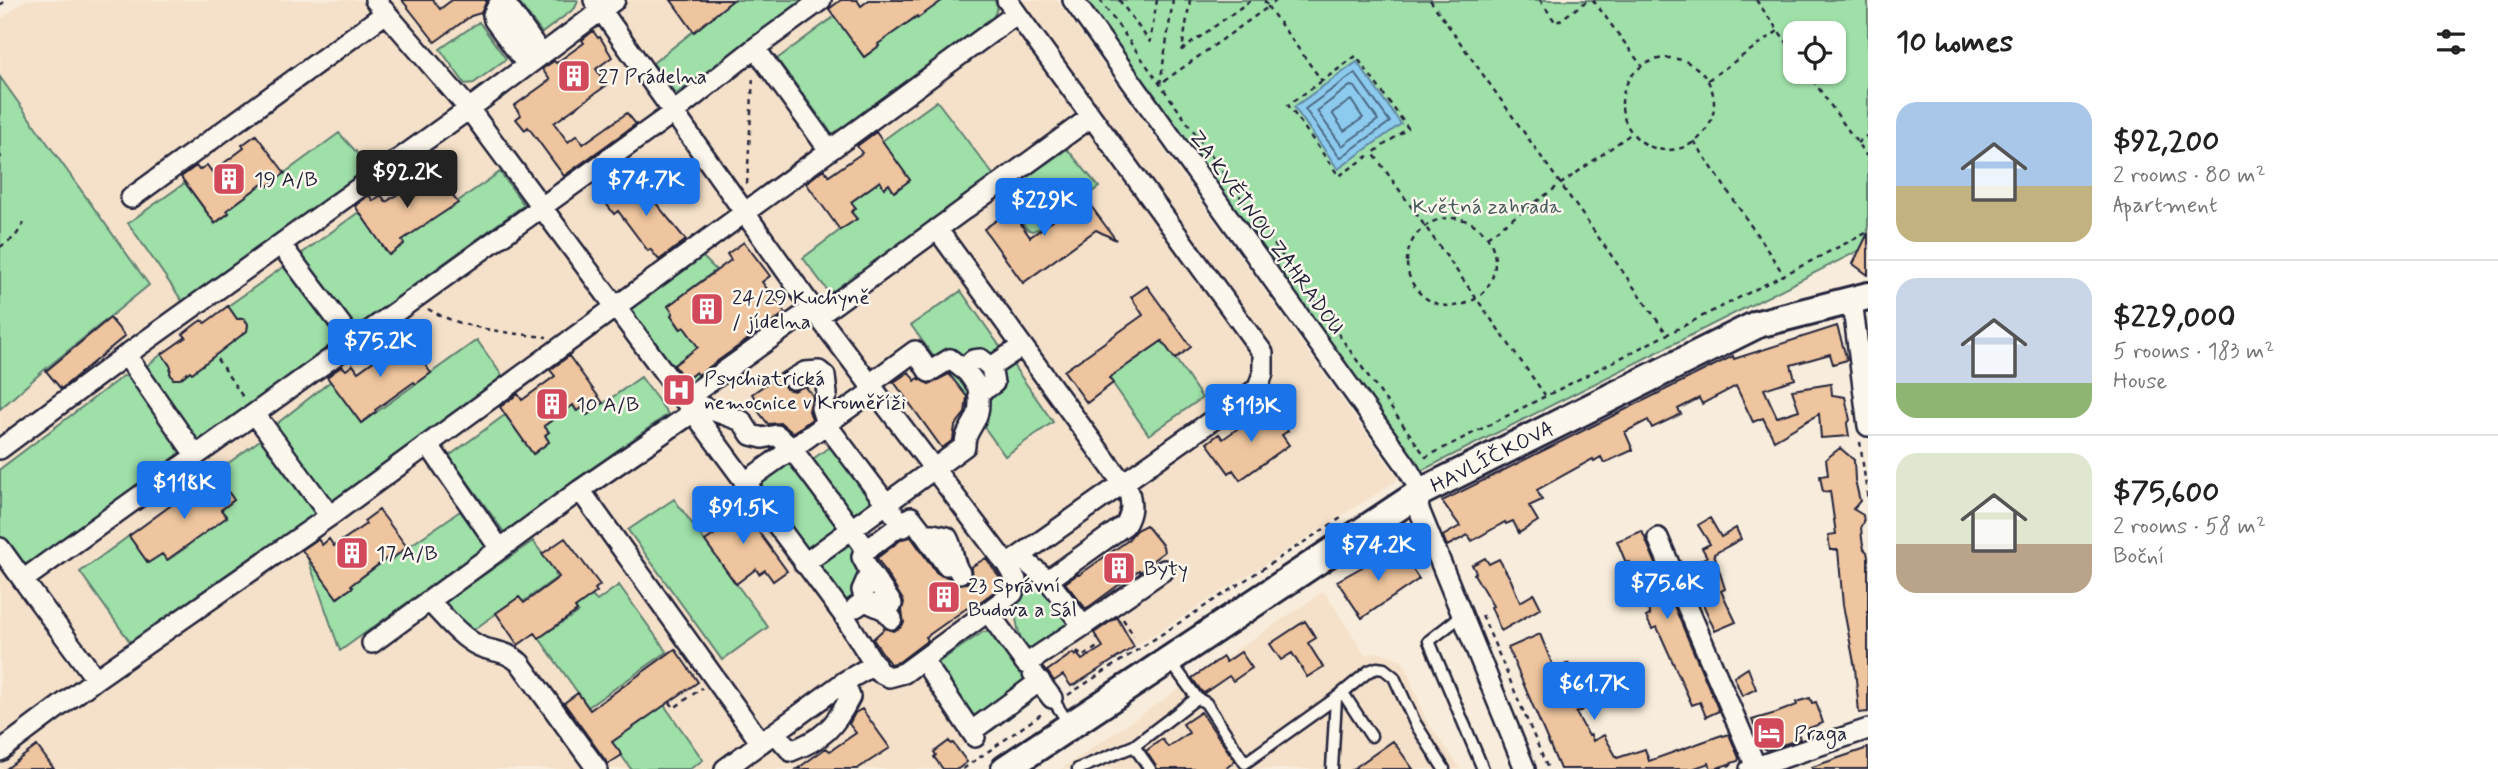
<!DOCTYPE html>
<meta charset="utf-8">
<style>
:root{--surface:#fff;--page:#f6f6f6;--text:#222;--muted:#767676;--line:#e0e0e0;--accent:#1a73e8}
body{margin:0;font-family:Mynerve,sans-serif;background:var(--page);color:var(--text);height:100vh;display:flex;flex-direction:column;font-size:26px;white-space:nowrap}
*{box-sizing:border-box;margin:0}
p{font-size:23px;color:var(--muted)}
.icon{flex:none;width:38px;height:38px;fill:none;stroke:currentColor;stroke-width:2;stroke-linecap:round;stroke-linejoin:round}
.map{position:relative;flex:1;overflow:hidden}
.panel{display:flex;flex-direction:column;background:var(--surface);width:630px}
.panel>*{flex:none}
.buttons{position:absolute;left:1783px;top:21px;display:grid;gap:14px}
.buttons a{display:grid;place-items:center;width:63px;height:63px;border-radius:14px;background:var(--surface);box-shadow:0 2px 5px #0004;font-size:35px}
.price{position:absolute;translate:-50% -60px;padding:0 16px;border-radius:7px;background:var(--accent);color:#fff;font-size:23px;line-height:46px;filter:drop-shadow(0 2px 4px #0008)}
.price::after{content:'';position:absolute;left:50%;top:42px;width:21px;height:16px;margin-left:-10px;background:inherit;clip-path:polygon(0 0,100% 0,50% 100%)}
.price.selected{background:#222;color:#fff}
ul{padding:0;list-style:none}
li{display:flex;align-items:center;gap:21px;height:175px;padding:0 28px}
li+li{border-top:2px solid var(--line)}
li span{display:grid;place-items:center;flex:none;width:196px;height:140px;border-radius:21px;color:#555}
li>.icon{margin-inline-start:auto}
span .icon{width:84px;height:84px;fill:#fffc;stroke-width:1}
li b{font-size:30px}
h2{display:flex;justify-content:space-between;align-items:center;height:84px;padding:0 28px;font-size:30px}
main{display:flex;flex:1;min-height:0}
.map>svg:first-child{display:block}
.built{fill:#f5e1c9}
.green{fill:#9fdfa8;stroke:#608072;stroke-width:2;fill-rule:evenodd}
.water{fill:#8ccbed;stroke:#6287a6;stroke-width:2}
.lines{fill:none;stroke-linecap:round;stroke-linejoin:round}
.shore{stroke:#4c6682;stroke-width:2}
.building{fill:#eec59e;stroke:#22223b;stroke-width:2}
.lane-casing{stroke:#22223b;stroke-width:15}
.street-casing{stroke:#22223b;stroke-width:24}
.secondary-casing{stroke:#22223b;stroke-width:32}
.path{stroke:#22223b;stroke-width:2.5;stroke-dasharray:5 5;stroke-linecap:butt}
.lane{stroke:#fbf7ec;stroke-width:10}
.street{stroke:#fbf7ec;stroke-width:19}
.secondary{stroke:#fbf7ec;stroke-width:26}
.labels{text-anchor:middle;stroke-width:5;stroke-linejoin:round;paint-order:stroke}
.poi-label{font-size:21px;fill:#22223b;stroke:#fbf7ec;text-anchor:start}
.park-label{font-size:21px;fill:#485b5c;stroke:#fbf7ec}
.street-label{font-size:21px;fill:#22223b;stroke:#fbf7ec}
</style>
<main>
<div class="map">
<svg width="1868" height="769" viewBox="0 0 1868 769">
<rect width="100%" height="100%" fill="#f8eddc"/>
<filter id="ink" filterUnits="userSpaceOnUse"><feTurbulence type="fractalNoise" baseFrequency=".0143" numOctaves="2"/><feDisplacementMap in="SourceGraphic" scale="14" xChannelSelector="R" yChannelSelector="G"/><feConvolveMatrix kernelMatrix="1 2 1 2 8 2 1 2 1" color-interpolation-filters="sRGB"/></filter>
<g filter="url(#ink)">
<!-- built -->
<path class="built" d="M25,0H1057L1398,478L1395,482L1076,684H1070L1062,675L959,749L965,759V763L958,769H0V409L43,371L148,285L0,77V20Z
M1324,591L1365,655L1377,652L1391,655L1402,661L1406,667L1426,720L1461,769H1061Z"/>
<!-- green -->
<path class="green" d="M517,0H577L578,1L575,8L542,33Z
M733,0H805L676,94L653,63Z
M943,0H994L998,6L991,23L833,135L777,59L835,16L864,57L879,46L877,43Z
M1085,0H1868V246L1421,471ZM1796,33H1834V72H1796Z
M479,22L506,59L474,83L465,84L440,49Z
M0,77L149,285L43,371L0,409Z
M937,101L995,177L831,295L803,258L856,218L851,212L856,208L851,202L880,181L884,188L889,184L894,191L910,180L882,141Z
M339,133L371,168L183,302L128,223L185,183L215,224L229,213L227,210L265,182L268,185Z
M1067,149L1099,187L1038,229L1032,231L1027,229L1000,196Z
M500,172L524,205L355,328L301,254L359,212L390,254L404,244L402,240Z
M702,256L716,270L668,306L673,313L671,315L680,329L684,327L689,334L711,338L672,366L683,382L696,372L701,380L688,390L625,311Z
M286,265L341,337L196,445L144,368L162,354L171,367L170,373L174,379H180L190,371L192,373L247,331L248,324L245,318L237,319L228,306Z
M961,291L1053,422L1005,456L911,325Z
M477,340L503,377L331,502L274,426L331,381L361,423Z
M1163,340L1202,398L1149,435L1109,378Z
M123,376L130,377L180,447L176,463L29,567H22L0,536V469Z
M641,377L668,414L504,532L449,456L505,415L534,454L549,442L545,435L549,432L544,426L573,405L576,411L582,408L587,415Z
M264,437L319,511L133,646L80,572L129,536L148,563L162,554L168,560L187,547L181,539L206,532L226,517L221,510L234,500L215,473Z
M838,441L885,504L852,528L806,464Z
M792,451L849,529L808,559L750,482Z
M674,499L768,627L722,660L628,530Z
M460,511L486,546L340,651L307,556L338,598L352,587L351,585L390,557L392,558Z
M851,532C866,569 871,576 845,610L811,562Z
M533,541L555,571L556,578L523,602L519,597L468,634L439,606Z
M1040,577L1079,623L1030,654C1015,634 1013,610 1018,586Z
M619,585L667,652L588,707L539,638L578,612L572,604L592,596L597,601Z
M990,631L1038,691L1031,697L1032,701L991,731L988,729L981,732L933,666L983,632Z
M664,705L703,760L690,769H631L612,742Z"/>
<!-- water -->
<path class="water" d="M1357,62L1401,124L1338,169L1294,107Z"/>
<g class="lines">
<!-- shore -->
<path class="shore" d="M1355,73L1390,122L1340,158L1305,109Z
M1350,86L1355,87L1378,120L1342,146L1317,111Z
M1351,100L1363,118L1344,131L1332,113Z"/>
</g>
<!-- building -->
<path class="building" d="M402,0H433L440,9L452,0H487L481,13L471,16L435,42Z
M671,0H733L694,32Z
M841,0H857L861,6L869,0H943L918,18L917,16L878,44L879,46L864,57L829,9Z
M593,31L598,38L600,37L612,57L596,69L607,85L554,123L568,142L577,135L583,144L627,113L636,124L564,176L528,127L525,130L516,119L521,115L514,106L550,80L542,69L554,61L556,63L584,43L582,40Z
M876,132L910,180L894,192L889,184L884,188L880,181L851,202L856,208L851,212L857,219L840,230L806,183L824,169L829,176L862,153L857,146Z
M256,135L285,173L268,186L265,182L227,210L229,213L215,223L181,177L196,166L199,170L207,165L212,172L244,148L242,145Z
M431,165L458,203L402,240L404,244L389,255L355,206L369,195L373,201L381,195L386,202L418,180L415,177Z
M645,173L654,186L646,191L686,240L659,260L650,249L648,251L618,211L614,214L605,202Z
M1085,198L1116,240L1096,230L1023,283L984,229L1011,210L1030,237Z
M1868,233V275L1853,264Z
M744,242L770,276L762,282L785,313L698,375L696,372L685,380L674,365L698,347L684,327L681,329L671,315L673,313L668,306L731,260L727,254Z
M1147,286L1191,347L1175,359L1162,341L1109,378L1113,383L1087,403L1064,371L1143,315L1131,297Z
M228,306L237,319H244L248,324L247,331L192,373L190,371L180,379H173L170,373L171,367L162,354L186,337L183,334L197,323L202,320L205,323Z
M110,318L125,336L61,389L46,371Z
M1837,326L1847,360L1833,364L1830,354L1791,365L1795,379L1764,389L1777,417L1799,410L1792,390L1831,384L1832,395L1845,397L1850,420L1847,424L1849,436L1821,438L1819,414L1774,440L1763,418L1753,422L1736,386L1702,404L1699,398L1678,409L1681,414L1652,428L1648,420L1625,432L1633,450L1604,463L1601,457L1594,461L1593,459L1537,490L1542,500L1529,506L1538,521L1519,533L1513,521L1506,524L1505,522L1472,541L1468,535L1447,546L1443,536L1460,526L1442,501L1733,356L1734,359Z
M403,335L431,373L416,384L414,382L375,410L376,412L361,423L327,377L342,366L346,370L353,365L358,372L390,349L388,346Z
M569,356L603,403L587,415L582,408L577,411L573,405L544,426L549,432L545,435L549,442L533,454L500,407L518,394L522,400L555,376L550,370Z
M783,372L781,380L786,389L794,391L805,386L813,396L809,411L812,419L793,433L781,423L768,424L758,411L762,408L752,394Z
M909,372L915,381L918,378L929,384L949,374L967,397L965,413L955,426L953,440L942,448L894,382Z
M1265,409L1269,414L1273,411L1288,431L1282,435L1289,445L1240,480L1233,470L1229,473L1207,443L1219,434L1223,439Z
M1840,448L1854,460L1855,480L1860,501L1853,509L1863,515L1864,523L1861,526L1862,539L1864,549L1867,552L1868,557V712L1859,713L1855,668L1843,605L1838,550H1830L1828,535L1836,534L1830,491L1823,492L1820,476L1828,475L1826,459Z
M215,473L234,500L221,510L227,517L167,560L162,554L148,563L129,536Z
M734,498L787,571L773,581L765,570L759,574L756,569L736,584L705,541L725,527L716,515L722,511L720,508Z
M379,510L407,547L392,559L390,556L351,585L353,587L337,598L302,550L318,539L322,545L329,539L334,546L366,524L364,521Z
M1710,518L1721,537L1736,528L1741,539L1714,554L1725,589L1721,591L1736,622L1715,631L1686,566L1707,557L1702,548L1710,544L1698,525Z
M1146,525L1163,546L1164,552L1152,561L1153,563L1140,572L1139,570L1086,609L1065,583L1078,574L1079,575L1127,541L1136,530Z
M1642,531L1719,711L1706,717L1700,702L1692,705L1657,627L1652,629L1646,617L1650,615L1643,595L1629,562L1626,563L1617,541Z
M911,537L936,572L942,576L948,577L955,584L967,583L972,574L971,567L986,558L1003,582L1002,586L969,610L967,608L926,637L928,640L899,662L890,664L873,639L885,628L893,631L900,628L904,623L902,611L904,602L877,558L902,539Z
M565,538L600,585L595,589L597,592L575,608L577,611L539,638L535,633L518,645L496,613L519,597L524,603L559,577L542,554Z
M1399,549L1419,579L1362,618L1337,581L1373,561L1375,564Z
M1485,558L1489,564L1499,559L1511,580L1520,602L1534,594L1541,608L1501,631L1491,607L1493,606L1474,574L1476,572L1472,565Z
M1117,617L1134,647L1076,684L1071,686L1063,675L1054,681L1047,671L1073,653L1075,656L1077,654L1082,660L1103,647L1094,633Z
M1305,621L1316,638L1308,643L1323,667L1307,677L1292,653L1281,660L1270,644Z
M1540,634L1555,671L1568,663L1575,676L1572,678L1588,707L1576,713L1589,736L1591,735L1593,741L1604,735L1617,758L1645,749L1649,761L1722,735L1723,736L1729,734L1739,758L1738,761L1714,769H1711L1709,763L1692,769H1560L1508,648Z
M675,649L698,682L612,742L622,755L608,764L564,703L578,693L590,710Z
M1241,652L1252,668L1233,681L1229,676L1204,693L1202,692L1192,678L1223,657L1226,662Z
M1748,668L1756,689L1742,696L1734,677Z
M1810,698L1812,703L1816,702L1823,723L1798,732L1800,739L1767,750L1764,748L1752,720L1776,713L1797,705L1796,702Z
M862,709L890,748L857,769H797L826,748L830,751L856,733L849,724L855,713Z
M1201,712L1235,761L1225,769H1157L1146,751L1162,739L1168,747L1189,733L1183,724Z
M949,741L951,744L953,743L967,762L958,769H943L934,757L936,755L934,752Z
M1393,741L1413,769H1353Z
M37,746L54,769H6Z
M1868,748V769H1812V767Z"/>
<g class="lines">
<defs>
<path id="lane" d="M1461,616L1429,641L1483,769
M1343,693L1371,736
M1052,698L1069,724
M1197,698L1206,703L1245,763L1336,698L1369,671L1377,668L1384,669L1394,677L1415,723L1444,769
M1134,746L1150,769
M1078,769L1134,746L1197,698L1171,662
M1332,769L1336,698"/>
<path id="street" d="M375,0L469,109L843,614L879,672L889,677L904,673L1013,593L1016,580L1007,565L818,316L594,0
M821,0L755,48L674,112L23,580L96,679L330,516L1016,14
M1073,0L1405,464L1421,492L1418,507L1525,769
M755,48L829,150
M527,65L494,20L493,15L497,7L506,6L510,10L542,55
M131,198L386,13
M937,229L1129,492C1132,505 1132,513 1125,525L1048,580L1020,557
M281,245L354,342
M1852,300L1868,426
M818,316L1091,117
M126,355L469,109L615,0
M991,367L994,383L987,388L978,387L967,372V366L973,360L981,359L991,367L1022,346
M793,379L805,372L819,371L825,376L827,394L821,408L826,424L904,527
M870,384L915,351L929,372L950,359L967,372
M684,400L742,421L751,435L763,438L777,435L792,449L867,550
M684,400L813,308
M255,414L330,516
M428,444L500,549
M0,449L126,355L196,456
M744,483L874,390
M580,490L692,413
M924,534L946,565L953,564
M1658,538L1756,767
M0,548L23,580
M804,564L965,446C964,432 975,426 978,412C980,404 979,396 978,387
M1007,565L1258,388L1263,373V353L1007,0
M870,572L892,604L885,610
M1048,580L1083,626L1164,570
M429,601C444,616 460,637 479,646C495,653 506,650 520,663L597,769
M865,601L862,590L870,572L862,557L863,553L911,517L924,534H933L947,537C955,550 951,560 960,573
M856,607L865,601L885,610L892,619
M988,612L1026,664L1083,626
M372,643L580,490L761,743
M923,660L975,737
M1033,673L1052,698
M972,731L1040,681
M775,733L791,751C823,739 835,727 850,697L844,682
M0,751L96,679
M725,769L844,682L875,664
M1750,769L1868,729"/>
<g id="secondary">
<path id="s1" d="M1005,769L1421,492L1758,324L1868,296"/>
</g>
</defs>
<!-- lane casing -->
<use href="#lane" class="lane-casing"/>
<!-- street casing -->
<use href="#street" class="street-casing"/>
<!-- secondary casing -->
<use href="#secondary" class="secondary-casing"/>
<!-- path -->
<path class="path" d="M1100,0L1426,457L1868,232
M1119,0L1150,42L1157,0
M1173,0L1160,84L1268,7L1264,0
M1190,0L1182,50L1251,0
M1277,0L1268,7L1322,81L1356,56L1408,128L1373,153L1545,395
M1430,0L1667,334
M1540,0L1556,23L1588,0
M1593,0L1641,65
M1756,0L1796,55
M0,5L7,0
M1622 104a46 46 0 1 1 92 0a46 46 0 1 1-92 0Z
M1807,72L1868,158
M1708,80L1778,31
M1322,81L1288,105L1339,176L1373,153
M1694,141L1784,275
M1857,143L1868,135
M0,155L1,158
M747,184L753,76
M1407 262a44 44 0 1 1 88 0a44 44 0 1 1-88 0Z
M1487,237L1632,133
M0,247L15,237L24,223
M428,309C462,329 508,333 547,337
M217,359L245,400
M1860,442L1868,501
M1482,615L1548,769
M1123,619L1134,636
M1077,651L1082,657L1099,646
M1068,695L1341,518
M670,702L674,708L702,688
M963,769L1043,713
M1718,769L1733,764"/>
<!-- lane -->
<use href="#lane" class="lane"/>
<!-- street -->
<use href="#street" class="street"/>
<!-- secondary -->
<use href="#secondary" class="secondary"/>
</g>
</g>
<!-- icons -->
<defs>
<symbol id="building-square" viewBox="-11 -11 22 22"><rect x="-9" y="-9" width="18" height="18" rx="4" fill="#d1495b" stroke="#fbf7ec"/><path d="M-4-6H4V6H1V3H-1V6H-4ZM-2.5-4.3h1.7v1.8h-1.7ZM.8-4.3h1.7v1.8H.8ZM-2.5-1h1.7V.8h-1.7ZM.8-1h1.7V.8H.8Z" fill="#fff"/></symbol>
<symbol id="hospital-square" viewBox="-11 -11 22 22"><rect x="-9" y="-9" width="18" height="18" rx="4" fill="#d1495b" stroke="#fbf7ec"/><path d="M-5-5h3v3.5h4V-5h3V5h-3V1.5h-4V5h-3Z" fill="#fff"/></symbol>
<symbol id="hotel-square" viewBox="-11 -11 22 22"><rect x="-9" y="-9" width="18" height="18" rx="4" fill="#d1495b" stroke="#fbf7ec"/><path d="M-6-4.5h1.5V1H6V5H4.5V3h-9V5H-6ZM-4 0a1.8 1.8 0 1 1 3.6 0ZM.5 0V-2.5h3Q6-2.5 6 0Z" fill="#fff"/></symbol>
</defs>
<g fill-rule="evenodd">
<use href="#building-square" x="555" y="57" width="38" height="38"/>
<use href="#building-square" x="210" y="160" width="38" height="38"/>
<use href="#building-square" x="688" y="290" width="38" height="38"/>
<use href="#hospital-square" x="660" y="371" width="38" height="38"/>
<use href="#building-square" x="533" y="385" width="38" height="38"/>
<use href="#building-square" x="333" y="534" width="38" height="38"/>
<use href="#building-square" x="1100" y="549" width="38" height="38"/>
<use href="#building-square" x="925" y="578" width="38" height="38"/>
<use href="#hotel-square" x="1750" y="714" width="38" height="38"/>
</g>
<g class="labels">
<!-- poi labels -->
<g class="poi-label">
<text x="598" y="83">27 Prádelna</text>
<text x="254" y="186">19 A/B</text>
<text x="732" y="304">24/29 Kuchyně<tspan x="732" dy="24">/ jídelna</tspan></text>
<text x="704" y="385">Psychiatrická<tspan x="704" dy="24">nemocnice v Kroměříži</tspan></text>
<text x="576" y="411">10 A/B</text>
<text x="376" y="560">17 A/B</text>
<text x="1144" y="575">Byty</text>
<text x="968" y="592">23 Správní<tspan x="968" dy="24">Budova a Sál</tspan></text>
<text x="1794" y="740">Praga</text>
</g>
<!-- park labels -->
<g class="park-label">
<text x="1487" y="213">Květná zahrada</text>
</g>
<!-- street labels -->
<g class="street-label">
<text transform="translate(1267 232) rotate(54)" y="7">ZA KVĚTNOU ZAHRADOU</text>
<text dy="7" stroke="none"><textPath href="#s1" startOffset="579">HAVLÍČKOVA</textPath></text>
</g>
</g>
</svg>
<div class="buttons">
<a><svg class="icon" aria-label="locate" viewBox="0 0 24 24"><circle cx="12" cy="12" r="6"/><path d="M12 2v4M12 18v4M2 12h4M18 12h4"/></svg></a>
</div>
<b class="price selected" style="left:407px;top:210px">$92.2K</b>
<b class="price" style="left:646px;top:218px">$74.7K</b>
<b class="price" style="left:1044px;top:238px">$229K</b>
<b class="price" style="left:380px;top:379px">$75.2K</b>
<b class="price" style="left:1251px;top:444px">$113K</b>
<b class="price" style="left:184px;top:521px">$118K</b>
<b class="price" style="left:743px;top:546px">$91.5K</b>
<b class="price" style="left:1378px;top:583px">$74.2K</b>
<b class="price" style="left:1667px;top:621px">$75.6K</b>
<b class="price" style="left:1594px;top:722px">$61.7K</b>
</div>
<section class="panel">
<h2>10 homes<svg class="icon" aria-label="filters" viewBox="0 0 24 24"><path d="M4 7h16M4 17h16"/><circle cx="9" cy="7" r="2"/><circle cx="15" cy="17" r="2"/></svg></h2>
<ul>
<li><span style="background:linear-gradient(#a9c7e8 60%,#c2b280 0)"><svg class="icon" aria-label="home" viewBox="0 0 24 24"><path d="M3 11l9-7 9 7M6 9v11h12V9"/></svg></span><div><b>$92,200</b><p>2 rooms · 80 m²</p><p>Apartment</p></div></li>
<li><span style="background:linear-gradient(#c9d6e8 75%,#8fb573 0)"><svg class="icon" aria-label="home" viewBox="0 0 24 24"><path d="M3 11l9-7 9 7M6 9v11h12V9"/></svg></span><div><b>$229,000</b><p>5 rooms · 183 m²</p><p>House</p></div></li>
<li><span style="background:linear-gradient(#dfe7d0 65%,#b9a48a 0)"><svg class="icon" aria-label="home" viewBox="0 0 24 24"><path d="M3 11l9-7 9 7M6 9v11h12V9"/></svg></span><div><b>$75,600</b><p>2 rooms · 58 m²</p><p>Boční</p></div></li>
</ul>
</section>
</main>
